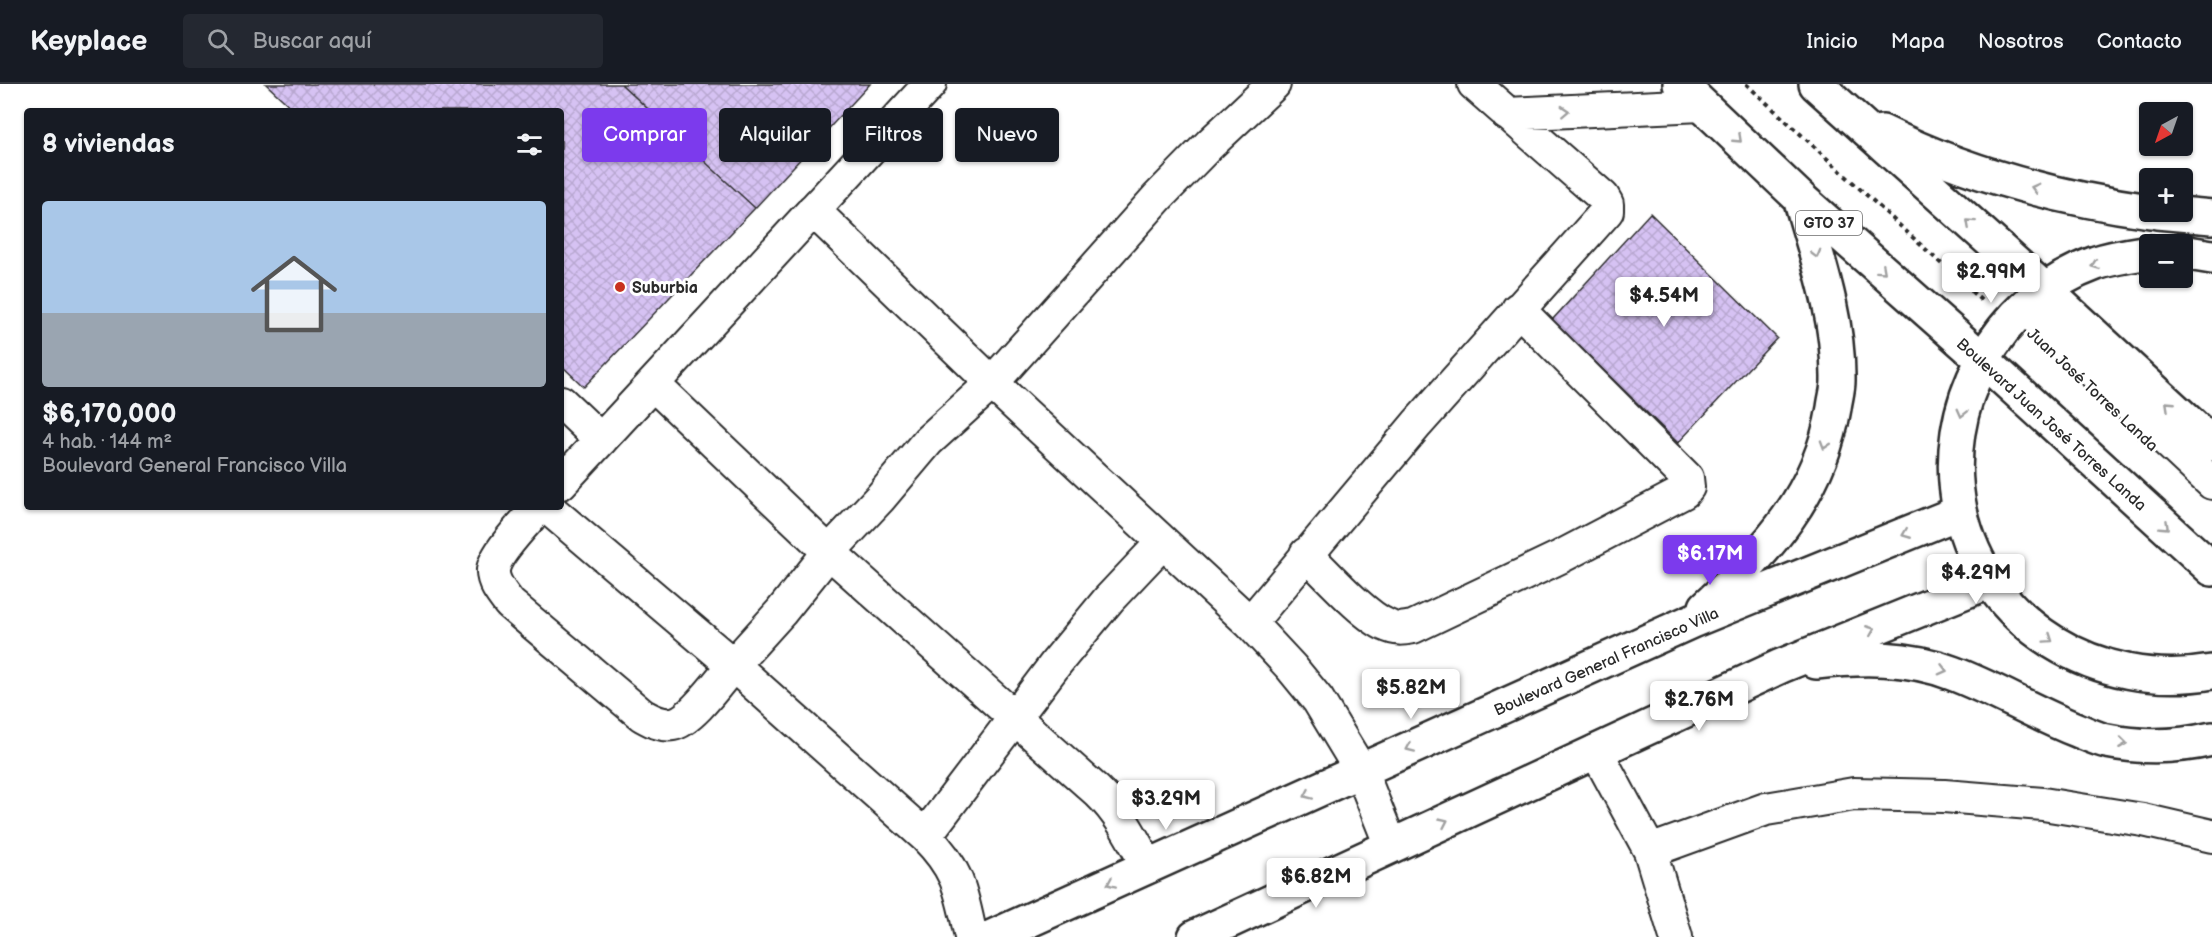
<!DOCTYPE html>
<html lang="es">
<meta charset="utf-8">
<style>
:root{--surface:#171b24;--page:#242831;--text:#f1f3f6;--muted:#9ea1a6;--line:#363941;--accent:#7c3aed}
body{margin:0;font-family:"Balsamiq Sans",sans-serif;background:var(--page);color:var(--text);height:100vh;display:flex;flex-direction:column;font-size:22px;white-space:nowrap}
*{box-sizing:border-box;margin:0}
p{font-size:20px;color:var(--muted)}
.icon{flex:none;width:33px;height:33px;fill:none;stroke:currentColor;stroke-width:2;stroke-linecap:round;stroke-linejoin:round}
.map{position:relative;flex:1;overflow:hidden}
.panel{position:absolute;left:24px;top:24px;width:540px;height:402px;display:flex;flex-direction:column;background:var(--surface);border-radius:6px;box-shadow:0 2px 4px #0004}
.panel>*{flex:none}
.hud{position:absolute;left:582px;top:24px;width:570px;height:54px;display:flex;gap:12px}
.needle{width:39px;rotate:220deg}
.buttons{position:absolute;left:2139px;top:18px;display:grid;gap:12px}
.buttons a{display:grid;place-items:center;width:54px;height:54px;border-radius:6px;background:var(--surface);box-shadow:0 2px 4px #0004;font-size:30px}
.price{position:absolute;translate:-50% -51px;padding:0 14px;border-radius:6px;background:#fff;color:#222;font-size:20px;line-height:39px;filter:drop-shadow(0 2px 3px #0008)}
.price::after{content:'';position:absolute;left:50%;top:36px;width:18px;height:14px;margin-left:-9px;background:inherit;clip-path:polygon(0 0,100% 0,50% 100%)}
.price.selected{background:var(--accent);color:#fff}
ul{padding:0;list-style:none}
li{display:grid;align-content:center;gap:12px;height:318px;padding:0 18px}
li span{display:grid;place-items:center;height:186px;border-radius:6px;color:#555}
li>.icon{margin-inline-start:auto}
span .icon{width:108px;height:108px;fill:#fffc;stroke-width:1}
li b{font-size:26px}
h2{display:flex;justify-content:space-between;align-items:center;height:72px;padding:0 18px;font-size:26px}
.tag{padding:0 21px;border-radius:6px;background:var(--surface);box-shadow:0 2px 4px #0004;font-size:21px;line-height:54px}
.tag.selected{background:var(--accent);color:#fff}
header{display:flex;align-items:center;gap:36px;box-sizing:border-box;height:84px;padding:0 30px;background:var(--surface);border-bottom:2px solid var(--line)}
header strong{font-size:28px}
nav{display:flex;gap:33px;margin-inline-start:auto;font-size:21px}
.search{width:420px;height:54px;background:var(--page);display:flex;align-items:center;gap:15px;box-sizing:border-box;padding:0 21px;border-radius:6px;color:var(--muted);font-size:22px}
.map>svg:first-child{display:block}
.building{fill:url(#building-cross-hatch);stroke:#2b2b2b;stroke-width:1.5}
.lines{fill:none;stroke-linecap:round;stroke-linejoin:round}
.minor-casing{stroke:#2b2b2b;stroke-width:36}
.major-casing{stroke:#2b2b2b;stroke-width:38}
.path{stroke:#2b2b2b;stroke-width:4;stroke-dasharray:4.5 4.5;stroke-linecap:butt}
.minor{stroke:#fff;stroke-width:32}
.major{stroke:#fff;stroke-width:33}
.oneway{stroke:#a0a0a0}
.poi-dot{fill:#c8321e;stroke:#fff;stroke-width:2}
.labels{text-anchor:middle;stroke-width:6;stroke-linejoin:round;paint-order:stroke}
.shield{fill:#fff;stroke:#6b6b6b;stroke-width:1.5}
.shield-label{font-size:15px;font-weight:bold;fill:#2b2b2b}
.poi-label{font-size:16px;font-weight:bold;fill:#2b2b2b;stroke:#fff;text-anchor:start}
.street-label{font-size:16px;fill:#2b2b2b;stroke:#fff}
</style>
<header>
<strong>Keyplace</strong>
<div class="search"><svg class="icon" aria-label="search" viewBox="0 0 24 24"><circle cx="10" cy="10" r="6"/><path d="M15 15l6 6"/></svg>Buscar aquí</div>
<nav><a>Inicio</a><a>Mapa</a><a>Nosotros</a><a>Contacto</a></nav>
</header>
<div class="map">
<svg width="2212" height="853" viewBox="0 0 2212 853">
<defs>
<pattern id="building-cross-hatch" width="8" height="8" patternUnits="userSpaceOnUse" patternTransform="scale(1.5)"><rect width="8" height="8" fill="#d6c2f3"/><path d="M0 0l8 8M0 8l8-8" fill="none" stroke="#b8a7d0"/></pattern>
</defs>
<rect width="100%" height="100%" fill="#fff"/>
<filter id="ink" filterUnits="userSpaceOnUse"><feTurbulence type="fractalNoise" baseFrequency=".0167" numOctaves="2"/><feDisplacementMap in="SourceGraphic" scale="12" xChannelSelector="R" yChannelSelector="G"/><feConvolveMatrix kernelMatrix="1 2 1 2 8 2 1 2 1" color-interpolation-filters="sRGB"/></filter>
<g filter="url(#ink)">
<!-- building -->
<path class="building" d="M266,0H621L755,124L584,303L561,281V27H295Z
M621,0H870L755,124Z
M1650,129L1777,254L1678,359L1552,236Z"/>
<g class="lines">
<defs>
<path id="minor" d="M1507,30L1702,21
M813,126L992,299L1250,539L1291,583L1318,616L1361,687L1391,762
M2024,223L2212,399
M653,300L829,468L1097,707C1120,729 1133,755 1148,783
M561,318L601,356
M561,399L930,0
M539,423C527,437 495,469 493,486C492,498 503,511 510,520L642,631C651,636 661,642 673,640C691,637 720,596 733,581L547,423
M1162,459L1109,515L1057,578L925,752L733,581L781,528L829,468L880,414L928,357L992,299L1158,113L1210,60L1274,0
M1306,470C1326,489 1363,531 1386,541C1396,546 1403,545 1413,543L1560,473L1684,408L1688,403L1687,394L1518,225
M1250,539L1417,340L1607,127V120L1603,113L1474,0
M1596,667L1650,767L1766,725L1854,710L1944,712L2043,720L2143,736L2212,752
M925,752C959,786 961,807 971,853
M1650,767L1676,853"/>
<path id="major" d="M1680,0L1800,114L1982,275L2212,485
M1816,0L2045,206L2212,360
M1882,48C1965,89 2058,114 2150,127
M2157,128L2212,133
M2150,168C2131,171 2114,173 2096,179C1996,215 1938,323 1960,426C1985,542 2099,608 2212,588
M2182,168L2212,173
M1706,523C1767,467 1820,409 1834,324C1835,315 1838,306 1838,297C1839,234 1817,173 1800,114
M1816,578C1861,573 1908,572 1952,589C1995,605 2034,629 2077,646C2087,650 2097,655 2107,657C2142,664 2178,663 2212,655
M992,853L1692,537L1960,428
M1195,853L1781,582L1991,497"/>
</defs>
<!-- minor casing -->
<use href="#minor" class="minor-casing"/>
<!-- major casing -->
<use href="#major" class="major-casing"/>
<!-- path -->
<path class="path" d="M1746,0L1984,219"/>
<!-- minor -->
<use href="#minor" class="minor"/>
<!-- major -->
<use href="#major" class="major"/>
</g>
<!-- one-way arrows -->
<defs><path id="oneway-chevron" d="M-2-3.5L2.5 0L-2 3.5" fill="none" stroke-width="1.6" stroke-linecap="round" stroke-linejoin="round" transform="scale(1.5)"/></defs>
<g class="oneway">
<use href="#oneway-chevron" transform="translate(1565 27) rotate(-3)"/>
<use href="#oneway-chevron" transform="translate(1738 55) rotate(43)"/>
<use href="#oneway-chevron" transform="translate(2035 104) rotate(-165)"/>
<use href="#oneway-chevron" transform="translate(1970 139) rotate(-138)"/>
<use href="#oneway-chevron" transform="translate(1816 170) rotate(75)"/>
<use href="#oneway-chevron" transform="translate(2095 181) rotate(160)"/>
<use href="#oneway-chevron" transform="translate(1882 186) rotate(42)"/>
<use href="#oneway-chevron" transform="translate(2169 321) rotate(-137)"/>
<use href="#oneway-chevron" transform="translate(1962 329) rotate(104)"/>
<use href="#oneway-chevron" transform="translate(1825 361) rotate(107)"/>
<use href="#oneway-chevron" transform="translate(2165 442) rotate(43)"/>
<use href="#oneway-chevron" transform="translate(1906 450) rotate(158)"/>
<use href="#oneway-chevron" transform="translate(1871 546) rotate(-22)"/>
<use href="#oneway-chevron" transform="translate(2049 555) rotate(34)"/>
<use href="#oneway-chevron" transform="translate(1943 586) rotate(15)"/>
<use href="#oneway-chevron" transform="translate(2123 659) rotate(7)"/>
<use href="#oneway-chevron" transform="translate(1410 664) rotate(156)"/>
<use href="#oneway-chevron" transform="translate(1308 711) rotate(156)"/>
<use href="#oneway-chevron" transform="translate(1444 738) rotate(-25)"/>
<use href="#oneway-chevron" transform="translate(1111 799) rotate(156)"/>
</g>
</g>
<!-- markers -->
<circle class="poi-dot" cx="620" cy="203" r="6"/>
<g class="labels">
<!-- shield labels -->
<rect class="shield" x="1796" y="127" width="66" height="24" rx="4.5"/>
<g class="shield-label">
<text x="1829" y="144">GTO 37</text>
</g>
<!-- poi labels -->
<g class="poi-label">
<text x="632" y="209">Suburbia</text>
</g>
<!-- street labels -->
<g class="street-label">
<text transform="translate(2093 305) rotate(43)" y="6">Juan José Torres Landa</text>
<text transform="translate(2052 340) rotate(42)" y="6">Boulevard Juan José Torres Landa</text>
<text transform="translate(1606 577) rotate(-24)" y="6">Boulevard General Francisco Villa</text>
</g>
</g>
</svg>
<div class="buttons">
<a><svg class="needle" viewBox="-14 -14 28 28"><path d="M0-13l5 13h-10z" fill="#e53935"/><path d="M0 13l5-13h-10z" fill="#9ea1a6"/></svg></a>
<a>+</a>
<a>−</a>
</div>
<b class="price" style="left:1991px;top:220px">$2.99M</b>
<b class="price" style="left:1664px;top:244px">$4.54M</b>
<b class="price selected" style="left:1710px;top:502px">$6.17M</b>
<b class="price" style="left:1976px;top:521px">$4.29M</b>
<b class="price" style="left:1411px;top:636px">$5.82M</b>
<b class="price" style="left:1699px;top:648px">$2.76M</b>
<b class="price" style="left:1166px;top:747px">$3.29M</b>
<b class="price" style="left:1316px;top:825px">$6.82M</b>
<div class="hud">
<a class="tag selected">Comprar</a>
<a class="tag">Alquilar</a>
<a class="tag">Filtros</a>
<a class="tag">Nuevo</a>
</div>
<section class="panel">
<h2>8 viviendas<svg class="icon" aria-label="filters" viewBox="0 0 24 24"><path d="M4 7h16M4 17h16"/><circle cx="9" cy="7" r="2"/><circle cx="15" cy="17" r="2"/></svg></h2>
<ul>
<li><span style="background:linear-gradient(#a9c7e8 60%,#9aa5b1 0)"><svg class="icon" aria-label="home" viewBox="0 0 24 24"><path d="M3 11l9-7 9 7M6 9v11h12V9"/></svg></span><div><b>$6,170,000</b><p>4 hab. · 144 m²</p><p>Boulevard General Francisco Villa</p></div></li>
</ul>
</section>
</div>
